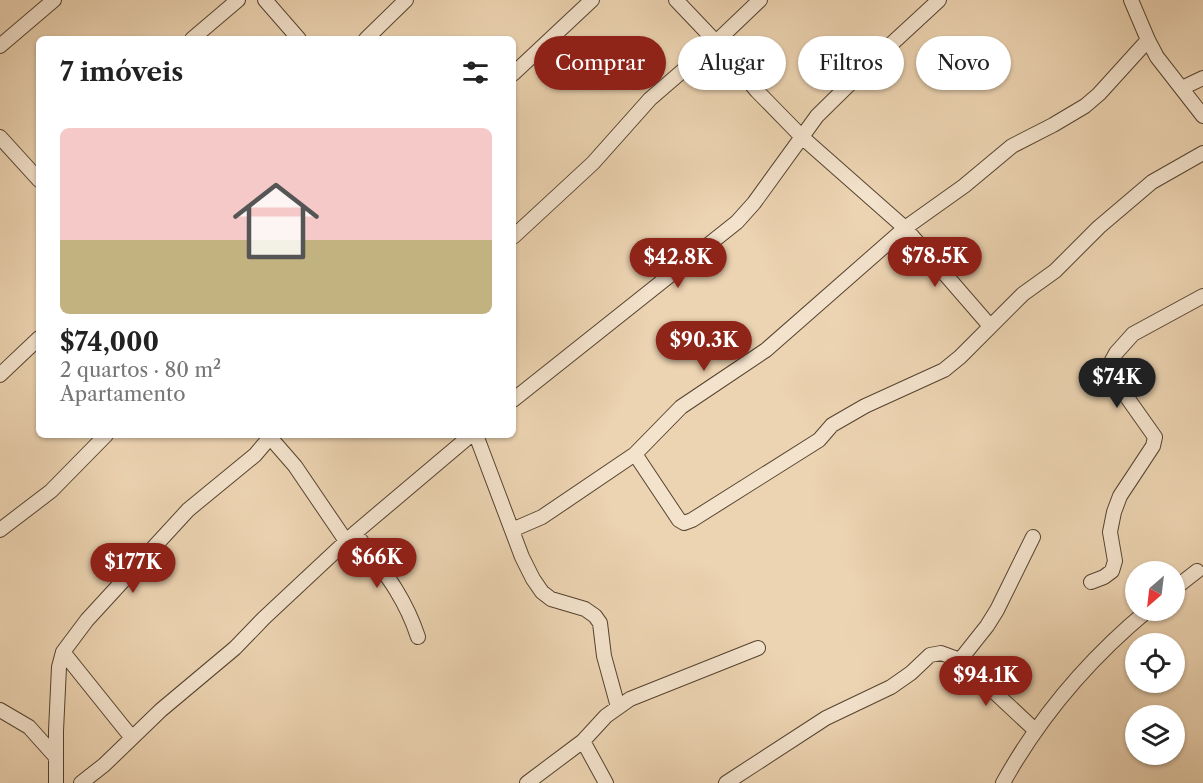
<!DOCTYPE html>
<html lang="pt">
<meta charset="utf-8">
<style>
:root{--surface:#fff;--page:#f6f6f6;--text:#222;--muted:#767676;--line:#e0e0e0;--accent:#8f2418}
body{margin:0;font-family:"Libre Caslon Text",serif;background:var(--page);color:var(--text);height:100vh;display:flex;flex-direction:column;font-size:22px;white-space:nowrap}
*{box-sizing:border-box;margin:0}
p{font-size:20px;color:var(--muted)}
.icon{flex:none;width:33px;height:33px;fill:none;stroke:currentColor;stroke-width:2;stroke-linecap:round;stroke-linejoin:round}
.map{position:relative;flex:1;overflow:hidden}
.panel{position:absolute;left:36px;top:36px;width:480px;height:402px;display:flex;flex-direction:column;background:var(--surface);border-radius:9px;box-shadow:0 2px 4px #0004}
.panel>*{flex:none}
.top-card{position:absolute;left:534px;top:36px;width:570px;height:54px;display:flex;gap:12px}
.needle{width:39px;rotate:208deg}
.tools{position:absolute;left:1125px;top:561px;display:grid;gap:12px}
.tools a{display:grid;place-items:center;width:60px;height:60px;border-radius:50%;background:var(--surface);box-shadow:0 2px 4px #0004;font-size:30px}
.price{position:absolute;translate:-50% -51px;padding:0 14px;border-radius:21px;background:var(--accent);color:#fff;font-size:20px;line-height:39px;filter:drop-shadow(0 2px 3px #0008)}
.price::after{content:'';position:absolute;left:50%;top:36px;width:18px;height:14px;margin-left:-9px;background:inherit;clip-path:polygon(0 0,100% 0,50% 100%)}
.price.selected{background:#222;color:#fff}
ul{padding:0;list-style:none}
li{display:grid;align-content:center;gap:12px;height:318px;padding:0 24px}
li+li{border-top:2px solid var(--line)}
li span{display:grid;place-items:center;height:186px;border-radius:9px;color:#555}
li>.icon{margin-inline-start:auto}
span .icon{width:108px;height:108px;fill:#fffc;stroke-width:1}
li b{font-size:26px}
h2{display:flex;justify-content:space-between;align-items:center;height:72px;padding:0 24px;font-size:26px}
.chip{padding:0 21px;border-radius:27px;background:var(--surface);box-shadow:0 2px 4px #0004;font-size:21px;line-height:54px}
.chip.selected{background:var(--accent);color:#fff}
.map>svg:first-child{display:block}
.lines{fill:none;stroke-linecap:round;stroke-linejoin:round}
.minor-casing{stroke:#55432f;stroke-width:16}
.minor{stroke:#f3e2cc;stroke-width:14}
</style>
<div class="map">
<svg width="1203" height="783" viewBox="0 0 1203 783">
<rect width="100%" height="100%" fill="#ecd3b1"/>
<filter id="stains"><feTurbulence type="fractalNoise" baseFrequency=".00333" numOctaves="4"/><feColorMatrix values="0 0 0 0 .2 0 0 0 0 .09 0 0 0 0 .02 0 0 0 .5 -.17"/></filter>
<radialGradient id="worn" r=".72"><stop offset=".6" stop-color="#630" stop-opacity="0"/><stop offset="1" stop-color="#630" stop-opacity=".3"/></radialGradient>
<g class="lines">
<defs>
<path id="minor" d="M265,0L299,39
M676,0L716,42L757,91L803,138L905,228L990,326
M1131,0L1148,40L1157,57L1203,116
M192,39L238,0
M366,39L406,0
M0,46L54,0
M513,74L592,0
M1182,88L1203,78
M0,137L39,180
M513,237L593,163L650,99L716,42L760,0
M0,375L39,338
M513,400L737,222L754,203L817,116L873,61L939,0
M268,435L295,466L346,541
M476,435L522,557L533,579L542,592L551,599L585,609L595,616L600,623L604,656L618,707
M635,454L679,520L684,523L692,520L819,440L832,425L865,406L944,370L960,357L1023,294L1055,271L1099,227L1152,182L1203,153
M0,530L51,491L106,435
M512,530L542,517L635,454L681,407L766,350L905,228L964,186L1012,146L1053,125L1085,106L1099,94L1148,40
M355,533C381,568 404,594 418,637
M1091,582L1104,577L1112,571L1115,561L1110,532L1114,512L1120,496L1153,446L1155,437L1114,379L1110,364L1116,353L1133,334L1203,296
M1174,589L1197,571
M63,652L132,738
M960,660L1035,730
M0,710L29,727L55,756
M583,741L606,783
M56,783V731L59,667L63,652L87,620L188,510L255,455L272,435
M81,783L104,765L161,710L235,648L264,618L355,533L471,435
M527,783L583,741L606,716L630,699L758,648
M726,783L826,718L891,687L911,673L930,655L941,653L960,660L987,626L997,610L1033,537
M1003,783C1040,716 1089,659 1148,610"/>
</defs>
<!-- minor casing -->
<use href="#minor" class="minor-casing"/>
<!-- minor -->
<use href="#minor" class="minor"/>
</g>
<rect width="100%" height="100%" filter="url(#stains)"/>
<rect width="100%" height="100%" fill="url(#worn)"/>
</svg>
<div class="tools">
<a><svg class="needle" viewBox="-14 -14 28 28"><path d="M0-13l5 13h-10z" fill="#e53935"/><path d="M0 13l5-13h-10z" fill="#767676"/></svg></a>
<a><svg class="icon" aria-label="locate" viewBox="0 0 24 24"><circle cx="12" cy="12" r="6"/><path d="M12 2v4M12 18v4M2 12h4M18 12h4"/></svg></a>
<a><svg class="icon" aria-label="layers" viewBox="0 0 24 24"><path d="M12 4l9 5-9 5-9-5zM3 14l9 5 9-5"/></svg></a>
</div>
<b class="price" style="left:935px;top:288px">$78.5K</b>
<b class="price" style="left:678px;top:289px">$42.8K</b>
<b class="price" style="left:704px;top:372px">$90.3K</b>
<b class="price selected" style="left:1117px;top:409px">$74K</b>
<b class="price" style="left:377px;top:589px">$66K</b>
<b class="price" style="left:133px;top:594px">$177K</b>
<b class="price" style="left:986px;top:707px">$94.1K</b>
<div class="top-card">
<a class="chip selected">Comprar</a>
<a class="chip">Alugar</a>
<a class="chip">Filtros</a>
<a class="chip">Novo</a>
</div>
<section class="panel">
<h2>7 imóveis<svg class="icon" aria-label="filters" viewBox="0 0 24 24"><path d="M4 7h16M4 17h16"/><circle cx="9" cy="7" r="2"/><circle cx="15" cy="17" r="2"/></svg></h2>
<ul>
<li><span style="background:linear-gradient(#f6c9c9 60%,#c2b280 0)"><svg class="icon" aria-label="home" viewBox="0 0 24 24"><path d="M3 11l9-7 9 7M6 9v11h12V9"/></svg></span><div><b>$74,000</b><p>2 quartos · 80 m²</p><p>Apartamento</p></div></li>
</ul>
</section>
</div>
